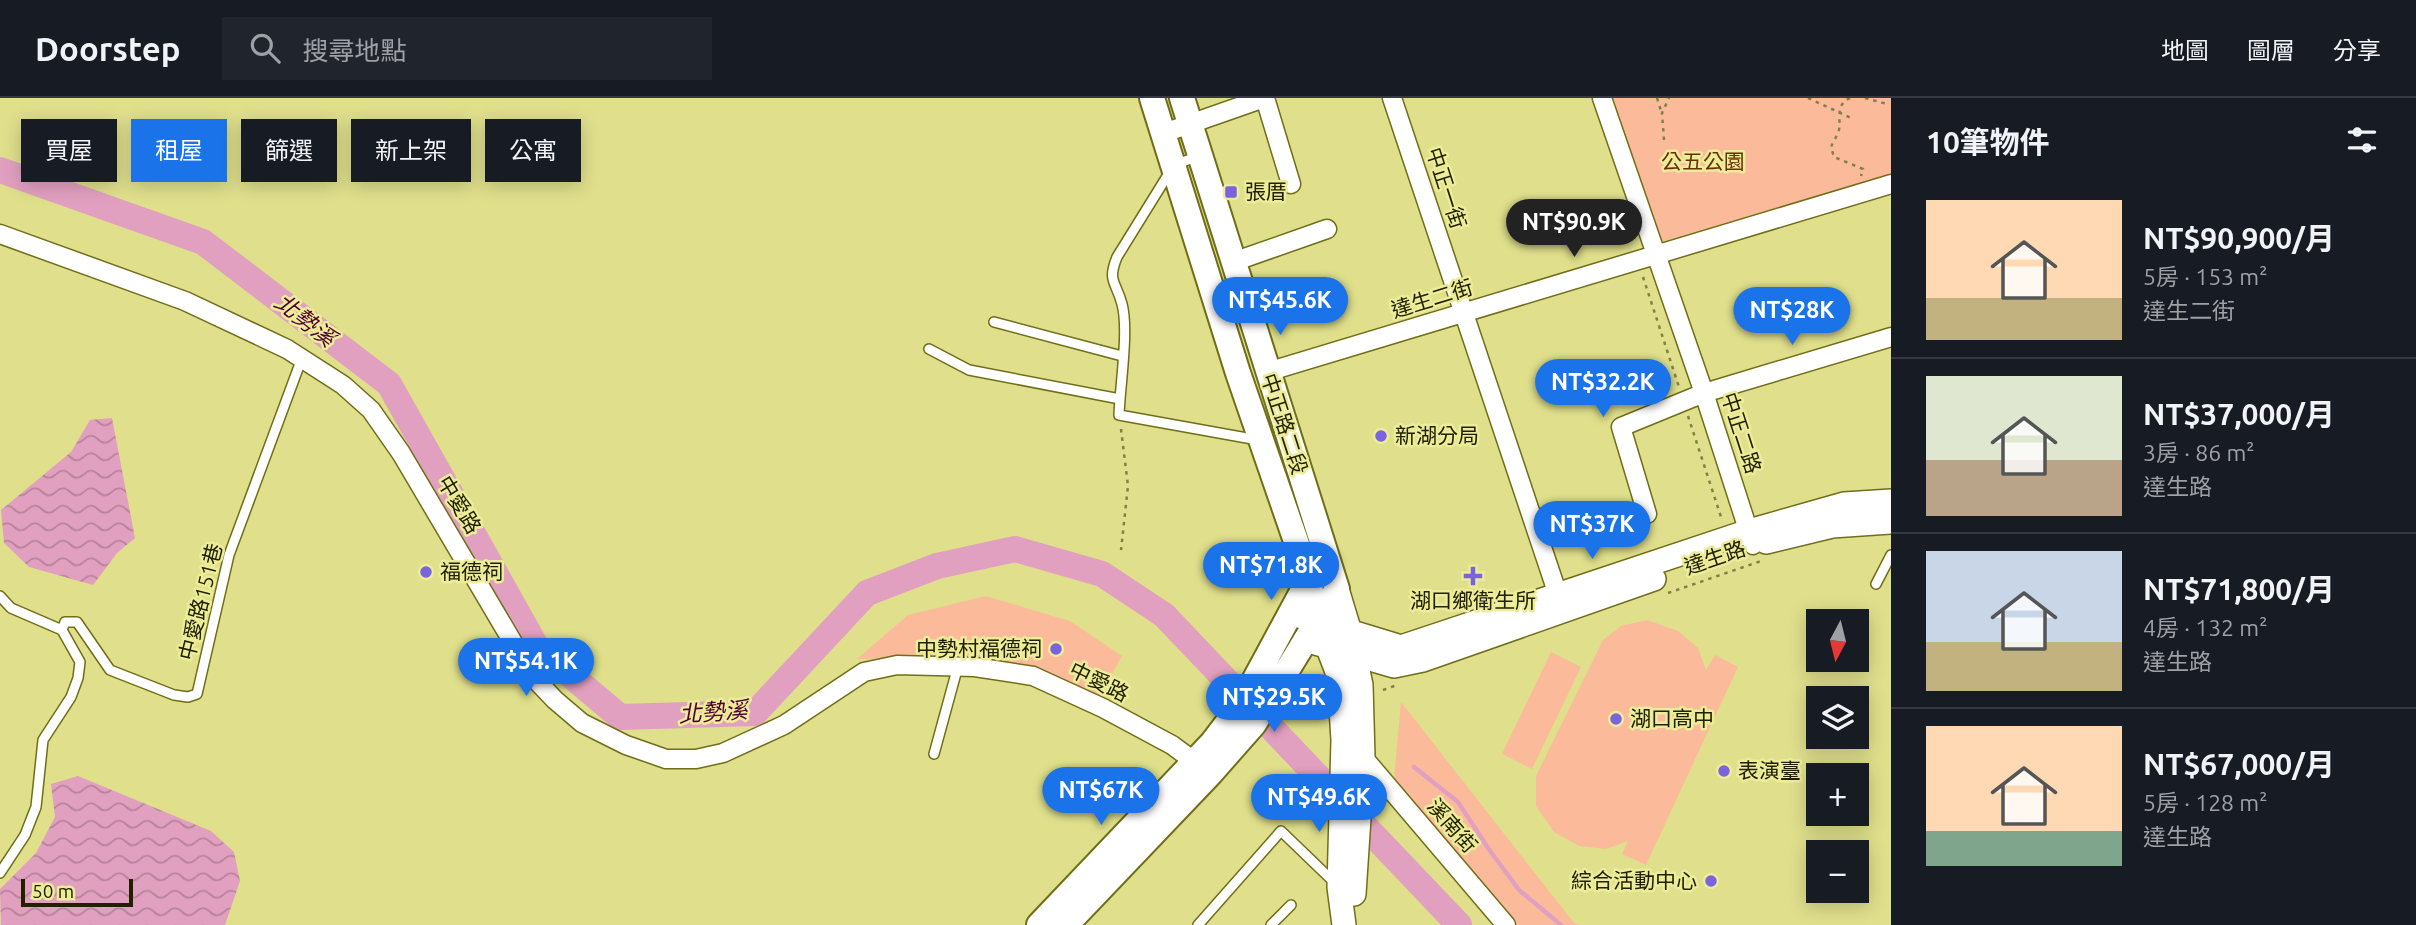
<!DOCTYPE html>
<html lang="zh-TW">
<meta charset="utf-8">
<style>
:root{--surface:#171b24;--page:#20242c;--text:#f1f3f6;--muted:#9ea1a6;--line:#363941;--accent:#1a73e8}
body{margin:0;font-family:Ubuntu,"Noto Sans TC",sans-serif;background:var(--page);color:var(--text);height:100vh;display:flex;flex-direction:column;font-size:26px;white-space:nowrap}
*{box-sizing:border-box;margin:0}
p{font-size:23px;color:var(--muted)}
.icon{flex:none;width:38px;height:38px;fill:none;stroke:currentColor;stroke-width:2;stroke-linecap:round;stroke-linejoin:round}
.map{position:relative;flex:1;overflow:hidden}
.sheet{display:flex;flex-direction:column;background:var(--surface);width:525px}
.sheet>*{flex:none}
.banner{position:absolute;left:21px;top:21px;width:665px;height:63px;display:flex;gap:14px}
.needle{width:46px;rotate:187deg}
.tools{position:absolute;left:1806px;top:511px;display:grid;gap:14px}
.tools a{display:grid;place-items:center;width:63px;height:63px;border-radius:0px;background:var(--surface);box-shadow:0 4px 18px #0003;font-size:35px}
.scale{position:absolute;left:21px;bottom:18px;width:112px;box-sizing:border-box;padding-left:7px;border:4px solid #212100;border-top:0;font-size:19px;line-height:24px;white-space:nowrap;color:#212100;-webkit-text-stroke:5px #ecec99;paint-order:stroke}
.price{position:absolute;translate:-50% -60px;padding:0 16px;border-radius:24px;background:var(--accent);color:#fff;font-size:23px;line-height:46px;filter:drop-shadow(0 2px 4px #0008)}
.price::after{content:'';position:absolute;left:50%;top:42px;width:21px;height:16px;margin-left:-10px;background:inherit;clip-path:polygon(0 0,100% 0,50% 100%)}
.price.active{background:#222;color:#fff}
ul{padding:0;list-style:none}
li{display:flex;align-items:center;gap:21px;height:175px;padding:0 35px}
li+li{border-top:2px solid var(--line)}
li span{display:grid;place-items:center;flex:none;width:196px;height:140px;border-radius:0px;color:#555}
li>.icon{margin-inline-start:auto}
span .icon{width:84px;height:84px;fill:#fffc;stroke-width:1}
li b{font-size:30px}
h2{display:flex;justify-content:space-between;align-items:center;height:84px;padding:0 35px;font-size:30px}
.tag{padding:0 24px;border-radius:0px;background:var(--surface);box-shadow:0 4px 18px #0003;font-size:24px;line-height:63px}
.tag.active{background:var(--accent);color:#fff}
header{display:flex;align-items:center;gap:42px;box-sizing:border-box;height:98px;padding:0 35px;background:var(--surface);border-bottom:2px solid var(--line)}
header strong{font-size:33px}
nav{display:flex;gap:38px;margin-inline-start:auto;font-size:24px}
.search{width:490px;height:63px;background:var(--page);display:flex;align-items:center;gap:18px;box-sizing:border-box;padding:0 24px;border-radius:0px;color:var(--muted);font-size:26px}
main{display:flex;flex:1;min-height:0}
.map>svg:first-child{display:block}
.green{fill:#fbbb9a}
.water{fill:url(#water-waves)}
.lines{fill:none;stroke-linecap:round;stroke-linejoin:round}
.stream{stroke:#e2a0c0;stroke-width:4.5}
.river{stroke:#e2a0c0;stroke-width:26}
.service-casing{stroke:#706e17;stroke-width:12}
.minor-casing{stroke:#706e17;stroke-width:21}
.tertiary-casing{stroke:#706e17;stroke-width:26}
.secondary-casing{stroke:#706e17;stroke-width:28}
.path{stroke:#818147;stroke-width:2.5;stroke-dasharray:3.5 5;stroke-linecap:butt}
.service{stroke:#fff;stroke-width:9}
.minor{stroke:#fff;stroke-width:18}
.tertiary{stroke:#fff;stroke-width:23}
.secondary{stroke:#fff;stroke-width:24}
.poi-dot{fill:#7b63de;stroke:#ecec99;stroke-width:2.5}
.labels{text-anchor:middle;stroke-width:5;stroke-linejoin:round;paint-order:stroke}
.park-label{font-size:21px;fill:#692f09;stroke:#ecec99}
.street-label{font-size:21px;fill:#212100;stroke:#ecec99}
.poi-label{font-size:21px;fill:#212100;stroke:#ecec99;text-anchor:start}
.water-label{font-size:23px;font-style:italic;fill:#500134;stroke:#ecec99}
</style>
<header>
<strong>Doorstep</strong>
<div class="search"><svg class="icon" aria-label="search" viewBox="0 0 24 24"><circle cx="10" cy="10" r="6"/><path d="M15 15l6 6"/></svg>搜尋地點</div>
<nav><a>地圖</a><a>圖層</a><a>分享</a></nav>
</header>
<main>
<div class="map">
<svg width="1891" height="827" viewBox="0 0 1891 827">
<defs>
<pattern id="water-waves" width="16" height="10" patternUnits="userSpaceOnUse" patternTransform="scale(1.75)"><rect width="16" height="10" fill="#e2a0c0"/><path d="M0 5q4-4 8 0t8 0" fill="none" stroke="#b7829a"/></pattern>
</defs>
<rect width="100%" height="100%" fill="#dfdf8c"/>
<!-- green -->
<path class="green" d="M1613,0H1891V77L1660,144Z
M986,498L1070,523L1122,558L1099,599L957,560L857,561L908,517Z
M1647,522L1678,533L1698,550L1706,572L1715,557L1738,569L1646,767L1622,756L1628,743L1606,751L1579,748L1554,734L1536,708V678L1603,542L1621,528Z
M1551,554L1581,569L1532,671L1502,656Z
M1401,604L1574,825L1580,827H1517L1394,682Z"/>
<!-- water -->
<path class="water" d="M112,320L135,440L117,455L93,487L29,469L4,445L1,412L71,354L90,322Z
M78,678L211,733L234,754L240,783L225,827H1L0,791L36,755L55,719L51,686Z"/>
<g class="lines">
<!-- stream -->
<path class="stream" d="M1414,669L1458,704L1488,750L1519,792L1561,827"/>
<!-- river -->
<path class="river" d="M0,72L203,144L389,286L536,548L620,619L755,615L867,495L937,468L1015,451L1102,476L1164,517L1459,827"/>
<defs>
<path id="service" d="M1199,58L1174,67L1117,159C1107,184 1116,183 1122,206C1129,232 1120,288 1119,317L1258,342
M994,224L1122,258
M929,251L969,272L1120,301
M1876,486L1891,457
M0,498L11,510L62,532
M934,656L958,568
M0,775L25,737L36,709L43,642L71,599L78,580L80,564L62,532L65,524H77L110,572L174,597L188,599L197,596L229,457L302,260
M1198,827L1281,733L1336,786
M1271,827L1291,807"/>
<path id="minor" d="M1265,0L1291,86
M1392,0L1561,506
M1602,0L1704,295L1753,447
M1164,35L1264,0
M0,136L185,203L287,251L343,287L371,312L401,355L534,580L555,602L582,625L626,647L666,661H696L723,655L784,627L864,574L897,567L975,569L1033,578L1103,610L1172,647L1203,670
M1233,164L1327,131
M1267,274L1891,86
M1647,416L1621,329L1704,295L1891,239
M1363,659L1506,827"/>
<path id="tertiary" d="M1766,444L1832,428L1891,424
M1309,481L1318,524L1339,579L1343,642L1339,789L1344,827
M1337,491L1350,534L1361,587L1363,659L1354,796
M1299,518L1401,549L1749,433L1844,406L1891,403
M1305,542L1394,568L1423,562L1654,481"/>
<path id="secondary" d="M1039,827L1212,645L1241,607L1309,481L1238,275L1152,0
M1066,827L1210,676L1254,626L1337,491L1182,0"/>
</defs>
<!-- service casing -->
<use href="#service" class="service-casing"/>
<!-- minor casing -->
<use href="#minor" class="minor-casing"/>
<!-- tertiary casing -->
<use href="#tertiary" class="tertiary-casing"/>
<!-- secondary casing -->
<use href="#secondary" class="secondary-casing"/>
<!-- path -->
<path class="path" d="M1657,0L1661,13
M1808,0L1851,20
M1850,0C1835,7 1841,20 1839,32C1837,38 1833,44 1831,49L1834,59L1863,71L1861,78
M1865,0L1887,6
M1664,42L1662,15L1669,0
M1643,179L1679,289
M1688,318L1722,422
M1121,331L1128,388L1121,452
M1668,495L1764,462
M1383,592L1397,587"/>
<!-- service -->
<use href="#service" class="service"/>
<!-- minor -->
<use href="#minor" class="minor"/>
<!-- tertiary -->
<use href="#tertiary" class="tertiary"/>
<!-- secondary -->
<use href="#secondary" class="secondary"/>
</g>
<!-- markers -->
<g class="poi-dot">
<rect x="1224" y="87" width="14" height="14" rx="3.5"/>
<circle cx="1381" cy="338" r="7"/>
<circle cx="426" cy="474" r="7"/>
<path d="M1469.5 467.5h7v7h7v7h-7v7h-7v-7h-7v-7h7z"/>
<circle cx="1056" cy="551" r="7"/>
<circle cx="1616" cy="621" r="7"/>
<circle cx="1724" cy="673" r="7"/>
<circle cx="1711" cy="783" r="7"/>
</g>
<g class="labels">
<!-- park labels -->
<g class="park-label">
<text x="1703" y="71">公五公園</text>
</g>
<!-- street labels -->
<g class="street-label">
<text transform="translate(1446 90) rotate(72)" y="7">中正一街</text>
<text transform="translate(1432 201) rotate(-17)" y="7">達生二街</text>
<text transform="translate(1284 326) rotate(72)" y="7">中正路二段</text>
<text transform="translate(1741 335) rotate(72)" y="7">中正二路</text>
<text transform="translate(459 407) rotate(59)" y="7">中愛路</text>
<text transform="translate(1715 460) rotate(-19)" y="7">達生路</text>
<text transform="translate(201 504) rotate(-76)" y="7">中愛路151巷</text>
<text transform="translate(1099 584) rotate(26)" y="7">中愛路</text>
<text transform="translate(1452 728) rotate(49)" y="7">溪南街</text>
</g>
<!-- poi labels -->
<g class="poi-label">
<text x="1245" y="101">張厝</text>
<text x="1395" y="345">新湖分局</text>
<text x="440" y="481">福德祠</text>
<text x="1473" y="510" text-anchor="middle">湖口鄉衛生所</text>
<text x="1042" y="558" text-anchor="end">中勢村福德祠</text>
<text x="1630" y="628">湖口高中</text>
<text x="1738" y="680">表演臺</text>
<text x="1697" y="790" text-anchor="end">綜合活動中心</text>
</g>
<!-- water labels -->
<g class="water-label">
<text transform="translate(305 222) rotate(38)" y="8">北勢溪</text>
<text transform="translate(713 614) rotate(-4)" y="8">北勢溪</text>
</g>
</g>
</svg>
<div class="tools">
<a><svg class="needle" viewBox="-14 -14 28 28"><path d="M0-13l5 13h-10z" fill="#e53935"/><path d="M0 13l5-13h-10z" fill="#9ea1a6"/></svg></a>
<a><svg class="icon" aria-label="layers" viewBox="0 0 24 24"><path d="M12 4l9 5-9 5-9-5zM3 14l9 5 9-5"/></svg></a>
<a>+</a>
<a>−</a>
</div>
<div class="scale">50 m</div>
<b class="price active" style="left:1574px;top:161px">NT$90.9K</b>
<b class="price" style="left:1280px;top:239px">NT$45.6K</b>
<b class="price" style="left:1792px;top:249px">NT$28K</b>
<b class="price" style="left:1603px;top:321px">NT$32.2K</b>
<b class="price" style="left:1592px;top:463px">NT$37K</b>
<b class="price" style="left:1271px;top:504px">NT$71.8K</b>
<b class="price" style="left:526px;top:600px">NT$54.1K</b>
<b class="price" style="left:1274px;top:636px">NT$29.5K</b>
<b class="price" style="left:1101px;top:729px">NT$67K</b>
<b class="price" style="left:1319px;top:736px">NT$49.6K</b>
<div class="banner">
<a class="tag">買屋</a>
<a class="tag active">租屋</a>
<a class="tag">篩選</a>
<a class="tag">新上架</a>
<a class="tag">公寓</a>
</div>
</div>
<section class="sheet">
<h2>10筆物件<svg class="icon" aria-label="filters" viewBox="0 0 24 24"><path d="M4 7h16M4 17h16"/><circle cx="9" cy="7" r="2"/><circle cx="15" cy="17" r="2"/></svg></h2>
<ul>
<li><span style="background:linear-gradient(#ffd9b3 70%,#c2b280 0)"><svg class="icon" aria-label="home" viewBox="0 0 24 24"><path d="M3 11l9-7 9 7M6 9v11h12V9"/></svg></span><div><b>NT$90,900/月</b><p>5房 · 153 m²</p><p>達生二街</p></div></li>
<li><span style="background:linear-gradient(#dfe7d0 60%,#b9a48a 0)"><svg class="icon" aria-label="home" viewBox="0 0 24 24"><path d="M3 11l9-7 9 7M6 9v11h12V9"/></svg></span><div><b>NT$37,000/月</b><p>3房 · 86 m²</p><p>達生路</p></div></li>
<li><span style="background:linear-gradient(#c9d6e8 65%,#c2b280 0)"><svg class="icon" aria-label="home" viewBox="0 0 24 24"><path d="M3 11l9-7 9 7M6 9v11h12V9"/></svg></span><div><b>NT$71,800/月</b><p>4房 · 132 m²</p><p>達生路</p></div></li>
<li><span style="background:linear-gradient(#ffd9b3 75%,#7fa58c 0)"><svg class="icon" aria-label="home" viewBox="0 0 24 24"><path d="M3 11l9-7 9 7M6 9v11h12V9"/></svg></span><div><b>NT$67,000/月</b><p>5房 · 128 m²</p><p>達生路</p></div></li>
</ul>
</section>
</main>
